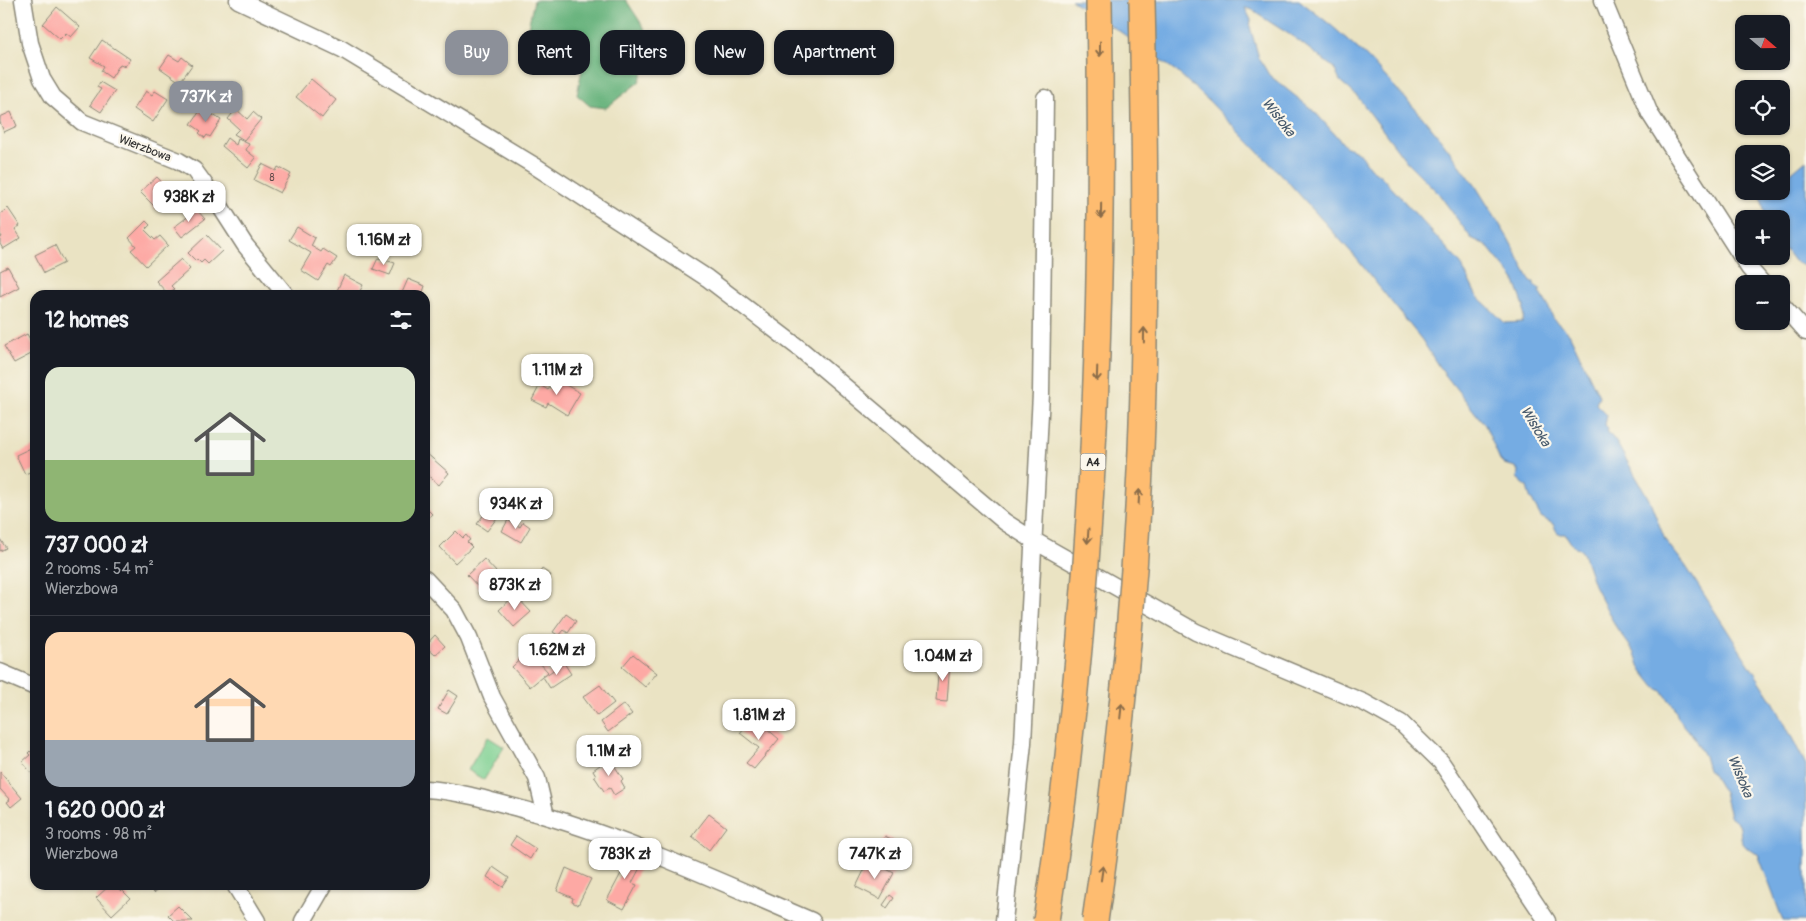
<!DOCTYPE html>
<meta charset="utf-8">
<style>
:root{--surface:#171b24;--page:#20242c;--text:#f1f3f6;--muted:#9ea1a6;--line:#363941;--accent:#8c9099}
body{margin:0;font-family:Pangolin,sans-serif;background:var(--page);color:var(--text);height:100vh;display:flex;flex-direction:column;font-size:19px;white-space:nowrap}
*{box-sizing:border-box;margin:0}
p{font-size:16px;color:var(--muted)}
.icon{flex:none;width:28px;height:28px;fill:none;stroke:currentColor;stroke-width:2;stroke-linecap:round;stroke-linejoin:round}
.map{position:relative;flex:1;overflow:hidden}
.drawer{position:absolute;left:30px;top:290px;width:400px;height:600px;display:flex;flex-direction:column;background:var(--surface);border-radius:15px;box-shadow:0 1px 4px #0004}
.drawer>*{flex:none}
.banner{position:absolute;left:445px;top:30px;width:475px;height:45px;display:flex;gap:10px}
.needle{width:32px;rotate:110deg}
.controls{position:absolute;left:1735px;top:15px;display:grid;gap:10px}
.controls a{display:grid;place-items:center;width:55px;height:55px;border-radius:10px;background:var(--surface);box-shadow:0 1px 4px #0004;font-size:25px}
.price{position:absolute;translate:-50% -42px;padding:0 11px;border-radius:10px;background:#fff;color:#222;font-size:16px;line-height:32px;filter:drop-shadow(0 1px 2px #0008)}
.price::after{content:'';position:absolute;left:50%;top:30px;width:15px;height:11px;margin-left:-8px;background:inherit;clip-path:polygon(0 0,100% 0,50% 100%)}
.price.current{background:var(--accent);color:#fff}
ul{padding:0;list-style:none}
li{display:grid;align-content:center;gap:10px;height:265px;padding:0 15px}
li+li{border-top:1px solid var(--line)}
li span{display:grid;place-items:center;height:155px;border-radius:15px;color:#555}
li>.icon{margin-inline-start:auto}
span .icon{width:90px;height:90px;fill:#fffc;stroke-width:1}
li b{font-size:21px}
h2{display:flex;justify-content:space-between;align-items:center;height:60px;padding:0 15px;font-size:21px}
.pill{padding:0 18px;border-radius:15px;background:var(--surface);box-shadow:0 1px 4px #0004;font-size:18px;line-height:45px}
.pill.current{background:var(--accent);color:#fff}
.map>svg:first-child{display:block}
.green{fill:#7ed092;stroke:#547e5e}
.forest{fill:#66b27c;stroke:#486e54}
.water{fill:#74ace3;stroke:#506c87;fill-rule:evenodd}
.building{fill:#fda9a4}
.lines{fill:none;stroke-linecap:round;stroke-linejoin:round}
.minor-casing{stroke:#8a8777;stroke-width:19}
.minor{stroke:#fff;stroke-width:16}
.highway-bridge-casing{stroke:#8a8777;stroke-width:28;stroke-linecap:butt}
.highway-bridge{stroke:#febc70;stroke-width:25}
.oneway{stroke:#8a6c4a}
.labels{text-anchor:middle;stroke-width:4.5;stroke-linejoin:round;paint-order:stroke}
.number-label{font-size:10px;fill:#604a49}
.shield{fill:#fbf7ec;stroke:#696865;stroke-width:1}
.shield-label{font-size:11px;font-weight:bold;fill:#2b2b2b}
.street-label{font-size:12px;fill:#2b2b2b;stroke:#fbf7ec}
.water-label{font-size:14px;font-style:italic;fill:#45586b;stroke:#fbf7ec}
</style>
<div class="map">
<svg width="1806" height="921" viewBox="0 0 1806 921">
<rect width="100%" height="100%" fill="#fbf7ec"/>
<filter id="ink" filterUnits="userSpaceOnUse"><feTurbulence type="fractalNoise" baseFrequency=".02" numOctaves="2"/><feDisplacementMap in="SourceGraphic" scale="10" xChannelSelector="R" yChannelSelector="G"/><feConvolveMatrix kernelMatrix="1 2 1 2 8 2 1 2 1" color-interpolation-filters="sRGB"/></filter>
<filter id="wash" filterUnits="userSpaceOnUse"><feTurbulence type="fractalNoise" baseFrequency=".0096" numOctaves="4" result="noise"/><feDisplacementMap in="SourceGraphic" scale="20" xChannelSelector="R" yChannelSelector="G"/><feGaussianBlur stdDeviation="1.12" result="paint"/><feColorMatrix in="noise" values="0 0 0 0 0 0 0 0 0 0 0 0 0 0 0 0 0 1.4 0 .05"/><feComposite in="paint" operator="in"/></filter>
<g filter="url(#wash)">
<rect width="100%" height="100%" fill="#eae3c3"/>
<!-- green -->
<path class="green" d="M488,737L504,747L484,780L468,770Z"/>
<!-- forest -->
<path class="forest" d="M534,0H626L654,43L639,82L606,108L590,106L577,95L582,69L560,42L526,37Z"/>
<!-- water -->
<path class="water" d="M1071,0H1299L1332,26L1367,57L1419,113L1442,141L1475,185L1508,238L1531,282H1534V285L1540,289V292L1547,304L1554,320L1569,333L1599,396L1596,404L1607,415L1605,425L1608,428L1607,431L1616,442L1650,501L1665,540L1685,565L1774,703L1806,765V921H1783L1758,854C1751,852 1742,846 1741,837C1740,833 1741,829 1739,825C1737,821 1734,819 1730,816L1724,793L1716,780L1708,770L1704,756L1693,736L1678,718L1674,706L1662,691L1655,687L1640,668L1635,653L1616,627L1594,585L1583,553L1579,548L1573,546L1565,534H1561L1557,532L1553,524L1541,517L1530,497L1527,487L1517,478L1518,472L1516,467L1504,464L1500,460L1485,425L1439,367L1422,340L1352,253L1289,183L1209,101L1176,71L1122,33ZM1245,8H1251L1262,17L1295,38L1334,68L1340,81L1357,96L1407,162L1439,194L1471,238L1486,245L1514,279L1524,306L1523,322L1505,323L1476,295L1461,264L1380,175L1370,168L1362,156L1355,150L1346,147L1314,111L1269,75L1259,58L1250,27L1251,20Z
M1806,160V267L1794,261L1781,244V219H1766L1761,198L1770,191H1781V181Z"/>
<g id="blocks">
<!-- building -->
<path class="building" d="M57,7L80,27L71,37L66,33L60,39L43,24Z
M102,40L130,59L125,66L120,64L111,78L101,71L104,66L90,58Z
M169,55L179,61L182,57L192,65L180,82L160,68Z
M311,79L336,100L322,118L296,97Z
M100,82L115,91L101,112L90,105L101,89L97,87Z
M146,91L152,95L155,91L168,99L153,122L134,109Z
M202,108L221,120L210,137L207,135L205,138L199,133L201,131L191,124Z
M236,109L247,119L253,112L261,119L244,140L234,134L239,129L228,119Z
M11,112L17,126L4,132L0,122V117Z
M227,138L236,145L238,139L249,144L246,150L256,158L248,168L222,146Z
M262,164L276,171L278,167L291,174L280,193L254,180Z
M157,177L173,194L157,209L140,192Z
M8,208L20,226L15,229L21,238L3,249L0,244V238L2,237L0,234V214Z
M197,210L205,219L182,237L174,227Z
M146,221L150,225L145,230L155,240L160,236L168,245L146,266L131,250L136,246L129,238Z
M297,227L315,238L311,246L321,252L323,249L337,258L331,267L328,265L318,281L301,270L311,253L289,240Z
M207,235L222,251L208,264L204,260L201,263L197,259L196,261L188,253Z
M55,245L64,263L44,273L35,255Z
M378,258L395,263L390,275L373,269Z
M181,259L190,269L171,286L174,289L168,294L156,281Z
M8,267L19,287L0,297V271Z
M344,275L363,285L358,295H335Z
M408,279L425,286L422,295H401Z
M27,334L35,348V352L14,363L4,346Z
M552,377L580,393L567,415L548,403L546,407L532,400L540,385L548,390L551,386L548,385Z
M35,446V470L25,474L16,455Z
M425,452L449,473L439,485L425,473Z
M490,506L500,514L487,531L477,524Z
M425,507L432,514L425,522Z
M508,520L520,527L523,522L530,527L521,542L502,531Z
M456,531L463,538L466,535L470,540L467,542L472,547L455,563L440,547Z
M0,539L6,548L0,551Z
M484,559L499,575L482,591L467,575Z
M542,569L551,575L542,591L532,584Z
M515,595L531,612L514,627L499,610Z
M566,614L576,621L568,633L564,630L559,636L553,632Z
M435,635L445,646L435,655L425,646Z
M529,651L548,672L530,687L512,667Z
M633,654L657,673L645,687L622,667Z
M939,662L950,663L947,702L936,701Z
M564,663L571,674L550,688L543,677Z
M600,685L614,703L597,716L583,697Z
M449,690L458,696L447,714L438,709Z
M624,704L632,714L608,732L601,722Z
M753,717L779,739L754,769L746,763L759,748L740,733Z
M35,750V777L22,762L30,755L28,753L30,751L32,753Z
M605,759L609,760L611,766L614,765L623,779L621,781L625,788L614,795L610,788L604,791L594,776L596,775L593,770L600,765L601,762Z
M0,772L22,798L11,807L7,802L10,800L0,789Z
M709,814L726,827L709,850L692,836Z
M516,836L536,849L530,859L510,845Z
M885,836L895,841L886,860L876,854Z
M619,849L643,862L632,883L637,885L624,909L607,900L626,864L615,858Z
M869,860L894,873L880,899L856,887Z
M493,867L509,878L503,887L487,877Z
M566,868L591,879L578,905L572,902L573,898L557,891Z
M110,885H118L119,886L118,888L121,891L122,890L130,898L112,915L96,898Z
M146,885H163L154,893Z
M890,895L894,898L887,908L883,905Z
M178,906L193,921H174L168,915Z"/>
</g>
</g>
<g filter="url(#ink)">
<use href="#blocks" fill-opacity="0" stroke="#8a8777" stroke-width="1"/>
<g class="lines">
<defs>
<path id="minor" d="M23,0L30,43L42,79L53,97L82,122L179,161L194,170L218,203L245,245L286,295
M238,0L342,49L535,166L707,278L799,348L1005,522L1033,540L1196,632L1365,703L1401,723L1441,762L1547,921
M1603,0L1650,114L1749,268L1763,284
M1781,304L1806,332
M425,579L454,610L469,638L492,697L537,778L546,816
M0,672L35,687
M425,789C460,791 492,801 525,810C624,837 718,881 812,921
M235,885L257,921
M303,921L324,885
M1004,921L1023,743L1041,394L1045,98"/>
</defs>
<!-- minor casing -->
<use href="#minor" class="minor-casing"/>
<!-- minor -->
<use href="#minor" class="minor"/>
<defs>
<path id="highway-bridge" d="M1046,921C1093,616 1105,308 1099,0
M1095,921C1118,765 1134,608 1141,450C1147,300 1145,150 1142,0"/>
</defs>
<!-- highway-bridge casing -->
<use href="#highway-bridge" class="highway-bridge-casing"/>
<!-- highway-bridge -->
<use href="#highway-bridge" class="highway-bridge"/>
</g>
<!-- one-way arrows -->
<defs><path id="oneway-shaft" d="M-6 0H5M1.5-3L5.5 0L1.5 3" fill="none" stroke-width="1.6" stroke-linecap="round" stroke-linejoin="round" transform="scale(1.25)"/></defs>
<g class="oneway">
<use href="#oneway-shaft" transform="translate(1100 49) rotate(90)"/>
<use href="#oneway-shaft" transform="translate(1101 211) rotate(91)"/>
<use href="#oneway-shaft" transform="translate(1144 335) rotate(-89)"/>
<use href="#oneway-shaft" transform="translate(1097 374) rotate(92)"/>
<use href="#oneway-shaft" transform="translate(1139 497) rotate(-87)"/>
<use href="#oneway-shaft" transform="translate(1088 536) rotate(94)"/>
<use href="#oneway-shaft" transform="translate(1121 711) rotate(-84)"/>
<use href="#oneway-shaft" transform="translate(1102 873) rotate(-82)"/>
</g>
</g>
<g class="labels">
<!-- number labels -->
<g class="number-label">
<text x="272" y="181">8</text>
</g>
<!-- shield labels -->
<rect class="shield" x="1080.5" y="453.5" width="25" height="17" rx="4"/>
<g class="shield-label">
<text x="1093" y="466">A4</text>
</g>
<!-- street labels -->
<g class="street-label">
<text transform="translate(145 148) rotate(21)" y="4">Wierzbowa</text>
</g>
<!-- water labels -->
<g class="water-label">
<text transform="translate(1279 117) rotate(52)" y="5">Wisłoka</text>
<text transform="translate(1536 426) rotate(59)" y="5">Wisłoka</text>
<text transform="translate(1741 776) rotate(68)" y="5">Wisłoka</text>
</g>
</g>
</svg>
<div class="controls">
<a><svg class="needle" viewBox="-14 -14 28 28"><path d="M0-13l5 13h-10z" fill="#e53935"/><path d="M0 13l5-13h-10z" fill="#9ea1a6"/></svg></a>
<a><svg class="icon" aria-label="locate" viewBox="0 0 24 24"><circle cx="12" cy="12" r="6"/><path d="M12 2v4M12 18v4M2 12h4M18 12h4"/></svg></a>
<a><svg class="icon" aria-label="layers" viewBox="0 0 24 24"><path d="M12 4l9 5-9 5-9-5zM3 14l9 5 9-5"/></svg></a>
<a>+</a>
<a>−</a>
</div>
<b class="price current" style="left:206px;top:123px">737K zł</b>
<b class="price" style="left:189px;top:223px">938K zł</b>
<b class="price" style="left:384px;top:266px">1.16M zł</b>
<b class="price" style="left:557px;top:396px">1.11M zł</b>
<b class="price" style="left:516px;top:530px">934K zł</b>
<b class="price" style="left:515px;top:611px">873K zł</b>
<b class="price" style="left:557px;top:676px">1.62M zł</b>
<b class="price" style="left:943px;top:682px">1.04M zł</b>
<b class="price" style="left:759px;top:741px">1.81M zł</b>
<b class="price" style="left:609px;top:777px">1.1M zł</b>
<b class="price" style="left:625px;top:880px">783K zł</b>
<b class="price" style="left:875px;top:880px">747K zł</b>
<div class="banner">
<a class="pill current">Buy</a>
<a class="pill">Rent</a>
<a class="pill">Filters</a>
<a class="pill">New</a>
<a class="pill">Apartment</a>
</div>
<section class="drawer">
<h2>12 homes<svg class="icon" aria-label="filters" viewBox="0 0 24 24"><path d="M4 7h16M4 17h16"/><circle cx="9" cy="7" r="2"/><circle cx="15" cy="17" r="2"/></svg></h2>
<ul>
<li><span style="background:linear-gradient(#dfe7d0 60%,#8fb573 0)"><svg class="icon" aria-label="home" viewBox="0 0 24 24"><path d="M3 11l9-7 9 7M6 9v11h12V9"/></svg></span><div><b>737 000 zł</b><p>2 rooms · 54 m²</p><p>Wierzbowa</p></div></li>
<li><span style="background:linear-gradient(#ffd9b3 70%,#9aa5b1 0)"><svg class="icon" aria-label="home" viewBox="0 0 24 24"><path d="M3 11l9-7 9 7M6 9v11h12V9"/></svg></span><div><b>1 620 000 zł</b><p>3 rooms · 98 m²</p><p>Wierzbowa</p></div></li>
</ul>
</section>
</div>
